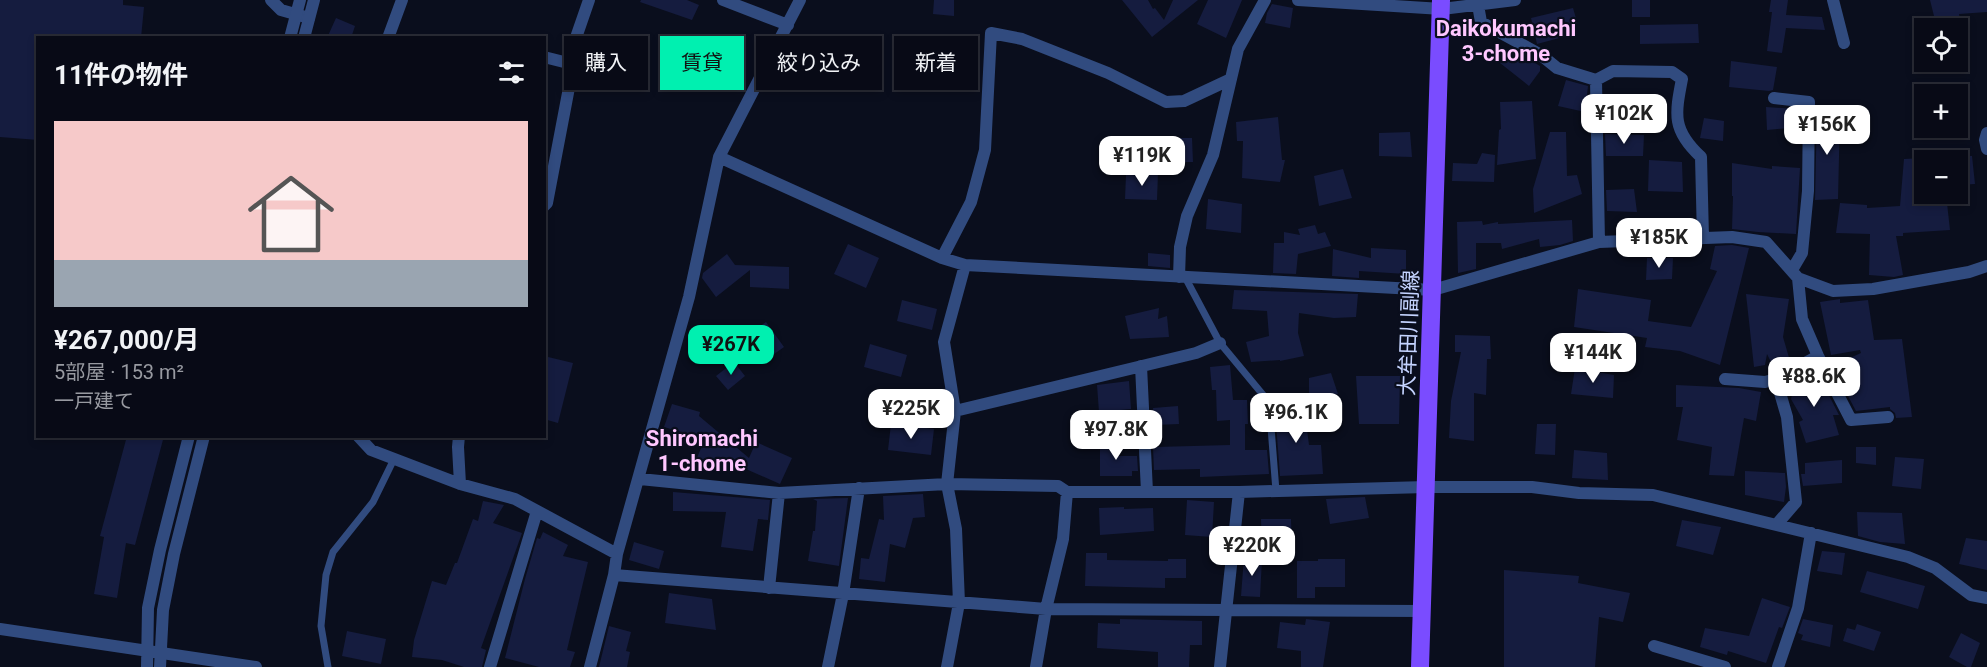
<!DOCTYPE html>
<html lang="ja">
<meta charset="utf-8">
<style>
:root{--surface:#080a16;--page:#161823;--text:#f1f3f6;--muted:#989aa1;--line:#292b35;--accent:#00f0b0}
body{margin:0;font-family:Roboto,"Noto Sans JP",sans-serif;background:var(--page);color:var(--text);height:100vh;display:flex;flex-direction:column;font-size:22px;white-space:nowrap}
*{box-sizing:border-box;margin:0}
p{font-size:20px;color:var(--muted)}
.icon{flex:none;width:33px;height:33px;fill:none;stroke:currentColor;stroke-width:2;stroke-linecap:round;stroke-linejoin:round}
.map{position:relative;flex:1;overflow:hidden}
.sheet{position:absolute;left:36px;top:36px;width:510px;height:402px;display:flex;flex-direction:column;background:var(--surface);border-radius:0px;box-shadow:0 3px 9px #0003,0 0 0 2px var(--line)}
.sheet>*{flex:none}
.banner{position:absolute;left:564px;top:36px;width:570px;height:54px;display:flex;gap:12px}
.buttons{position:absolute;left:1914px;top:18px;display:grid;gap:12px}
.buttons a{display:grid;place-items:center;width:54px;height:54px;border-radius:0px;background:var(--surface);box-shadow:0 3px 9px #0003,0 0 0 2px var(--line);font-size:30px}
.price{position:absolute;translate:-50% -51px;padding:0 14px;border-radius:12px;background:#fff;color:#222;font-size:20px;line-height:39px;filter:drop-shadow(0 2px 3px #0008)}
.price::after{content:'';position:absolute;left:50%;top:36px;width:18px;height:14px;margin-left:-9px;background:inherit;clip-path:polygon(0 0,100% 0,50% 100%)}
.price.active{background:var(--accent);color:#111}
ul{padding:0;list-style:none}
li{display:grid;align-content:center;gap:12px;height:318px;padding:0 18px}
li span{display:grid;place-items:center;height:186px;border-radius:0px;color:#555}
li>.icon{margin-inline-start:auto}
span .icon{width:108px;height:108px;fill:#fffc;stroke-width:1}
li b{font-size:26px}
h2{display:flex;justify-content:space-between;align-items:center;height:72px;padding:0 18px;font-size:26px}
.tag{padding:0 21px;border-radius:0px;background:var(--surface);box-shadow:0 3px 9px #0003,0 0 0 2px var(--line);font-size:21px;line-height:54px}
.tag.active{background:var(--accent);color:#111}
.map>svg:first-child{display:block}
.building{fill:#151c3f}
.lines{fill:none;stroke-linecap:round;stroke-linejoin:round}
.service{stroke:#314b7f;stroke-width:7}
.minor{stroke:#314b7f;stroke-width:12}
.tertiary{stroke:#314b7f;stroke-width:12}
.primary{stroke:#7a4cff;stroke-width:18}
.labels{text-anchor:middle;stroke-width:4.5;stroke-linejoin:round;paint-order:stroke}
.street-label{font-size:21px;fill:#c5d4ff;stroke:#0a0e1d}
.neighbourhood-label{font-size:22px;font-weight:bold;fill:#ffc7ff;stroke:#0a0e1d}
</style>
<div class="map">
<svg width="1987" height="667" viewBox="0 0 1987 667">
<rect width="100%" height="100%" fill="#0a0e1d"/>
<!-- building -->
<path class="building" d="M0,0H123V5L144,7L141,38H38V140L0,137Z
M641,0H687L699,5L692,20L640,2Z
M934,0H954V16L933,14Z
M1122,0H1148L1153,9L1155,8L1164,20L1173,0H1198L1152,37Z
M1208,0H1242L1226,38L1197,24Z
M1632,0H1650V17H1632Z
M1771,0H1788L1786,15L1822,17L1825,30L1786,28L1782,53L1767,51L1772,12H1769Z
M1930,0H1987V12L1959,14L1961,25L1937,28Z
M1272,4L1293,8L1290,28L1265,23L1267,13Z
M1573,8L1577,22L1567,36L1537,44L1531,18Z
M336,18L355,26L351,38H327Z
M1698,24L1699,43L1640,44V25Z
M1513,49L1540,66V71L1529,86L1500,63Z
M1731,61L1777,67L1773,90L1769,91L1729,87Z
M1566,80L1588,86L1585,112L1558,106Z
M1532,101L1536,159L1497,165L1499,130L1501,129L1500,102Z
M1766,107L1798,109L1801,111L1800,127L1767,130Z
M1817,112L1840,114L1838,199L1815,200Z
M1278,117L1282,160H1285L1280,182L1242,178L1243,141H1237L1236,122Z
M1704,118L1724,121L1723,141L1700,138Z
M1410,132L1412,157L1379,156V133Z
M1550,132H1566L1567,176L1577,175L1582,194L1534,213L1533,189Z
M1605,134L1644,135L1643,156H1606Z
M1150,138H1192L1193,162H1151Z
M1482,153L1495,155L1494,182L1452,181L1453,163L1477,164Z
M1958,156H1972L1975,184L1958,185Z
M1924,158V203H1947L1950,230L1903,233V236H1896L1903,275L1894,277L1869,275L1870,234L1836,233L1840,203L1867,205V208L1900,206L1904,159Z
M1649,160L1682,162L1683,192L1648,191Z
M1732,163L1772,169V166L1800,168L1796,234L1758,232L1732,229L1733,196H1732Z
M1343,169L1352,198L1319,206L1314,176Z
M1158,173L1157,200L1125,199L1126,175Z
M1634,189L1637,212L1607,211L1606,190Z
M1208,199L1242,204L1241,233L1206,229Z
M1572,220L1573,241L1560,245L1540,247L1539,239L1502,249L1501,243H1476V269L1458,273L1457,222L1482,221L1483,225L1498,222V224Z
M1315,225L1318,234L1325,232L1331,246L1298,254L1296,274L1273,273L1274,243H1284V232L1300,235L1298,229Z
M848,244L879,258L866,288L834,274Z
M1732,245L1749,248L1720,365L1680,351L1645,347L1647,338L1574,327L1578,289L1651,300L1648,321L1691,327L1717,271L1710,269L1715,246Z
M1371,248L1406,250V274L1359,271V278L1332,276L1333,249L1371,258Z
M1148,253L1170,255V268L1148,266Z
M727,254L735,265L789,267V289L750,287V270L716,297L702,278L703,273Z
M1647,258H1673L1672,279L1646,280Z
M1234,290L1358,294L1356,317L1334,318L1299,313L1298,333L1304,356L1280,361V360L1251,362L1246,342L1269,336L1267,311L1232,309Z
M1746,294L1789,299L1783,337L1790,361L1772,364L1767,354L1765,365L1754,367Z
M1840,299V303L1868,300L1874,340L1902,339L1912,417L1896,418L1895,413L1890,409V407L1856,411L1832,366L1861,353L1860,350L1831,355L1820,302Z
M902,300L937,309L932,330L897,321Z
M1159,308L1158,319L1167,316L1169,337L1130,339L1125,316Z
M766,322L784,347L770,357L753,331Z
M1455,335L1490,336L1491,359H1487L1486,395L1474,393V441L1449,438L1451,401L1461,352H1455Z
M870,344L907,355L901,377L864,367Z
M544,356L573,363L558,423L544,419Z
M734,362L745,376L728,390L716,376Z
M1230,365L1233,400H1247L1248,424H1245V450H1267L1269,474L1200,477V469L1154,470L1153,448L1156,447L1230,445V420L1217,421L1216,390H1212L1210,367Z
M1575,368L1614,375L1613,398L1571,394Z
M1817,372L1839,415H1833L1839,435L1806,443L1799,422L1803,420L1791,399L1793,391L1787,389L1786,385Z
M1331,373L1338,394L1309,395V378Z
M1356,376H1400L1399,424H1359Z
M1129,381L1131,409L1099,412L1097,385Z
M1676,385L1739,388L1761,392L1756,421L1744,418L1734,476L1709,475L1712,447L1677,440L1683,407H1676Z
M672,404L700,412L699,416L749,458L756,442L792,458L780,484L730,462L723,471L696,460L705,439L664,427Z
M1178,406L1179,424L1154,425L1153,408Z
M1304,406L1309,445H1321L1323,474L1280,476L1275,409Z
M891,424L934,429L931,455L888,450Z
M1537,424H1556L1555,455L1535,454Z
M127,436H164L135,545L126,543L117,598L94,594L104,537L100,536Z
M1100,441H1118V456H1137L1138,471H1132V476H1100Z
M1856,447H1876V465L1856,463Z
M1574,450L1607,453L1608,480L1572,478Z
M1895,457L1924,459L1921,489L1892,486Z
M1842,460V483L1803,486L1801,474H1805V463Z
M1745,471L1785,473L1786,487L1784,502L1745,495Z
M673,492L770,500L768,520L758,519L753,551L721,547L726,512L673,511Z
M923,494L925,517L913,518L905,548L890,544L885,582L859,579L861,558L869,559L879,519L884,520L883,496Z
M1365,497L1369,518L1330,524L1326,499Z
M848,498L839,566L808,561L813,531H815L817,501L813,499Z
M1187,500L1214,502L1212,537L1185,535Z
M483,501L504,505L493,523L522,533L481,648L486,650L482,667H464L442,660L412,657L414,640L432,581L446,585L455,563H457L473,519L478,521Z
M1124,507V509L1153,508L1154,531L1100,535L1099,508Z
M1857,512L1902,513L1905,544L1880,542L1858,536Z
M1261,519H1291L1292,552H1262Z
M1682,520L1721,527L1713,555L1676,546Z
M543,532L568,545L563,556L588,562L567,650L575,652L570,667H539L505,658L525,579L537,538L540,539Z
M1966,538L1987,541V570L1959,564Z
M634,542L664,551L659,569L629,560Z
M1822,551L1845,553L1842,575L1817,571Z
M1086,553H1107V560L1168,561V559H1186V578H1165V588L1085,586Z
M1244,557L1262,559L1260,597L1241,596Z
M1318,559H1345V587H1315V598H1297V561H1318Z
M1504,570L1579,576L1578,583L1630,593L1623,622L1599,617L1595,667H1504Z
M1867,571L1925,586L1918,609L1860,592Z
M669,593L712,599L716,630L665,623Z
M1762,598L1790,607L1782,628L1779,627L1766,663L1728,651L1727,655L1700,647L1705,628L1749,636Z
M1120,619L1202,621V645H1190L1189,667H1158V652L1097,648L1098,623L1120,624Z
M1306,619L1330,622L1323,667H1301V651L1277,648L1280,622L1305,625Z
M1803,619L1833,625L1830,647L1801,640L1803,635L1798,633Z
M1857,624L1881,632L1874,651L1843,641L1847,628L1855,630Z
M609,626L631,632L626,651L630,652L627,667H599Z
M347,631L386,639L381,664L342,656Z
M1961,633L1980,643L1971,667H1967L1949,657Z"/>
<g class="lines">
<!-- service -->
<path class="service" d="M1185,277L1220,343L1269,402L1276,491
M328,667L321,626L326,575L333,552L373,502L394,459"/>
<!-- minor -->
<path class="minor" d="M271,0L281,10L309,18
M723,0L788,25
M1298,0L1442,9L1515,0
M1833,0L1844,43
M1478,5L1481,22L1541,55L1557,68L1596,80L1613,71L1672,72L1682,79C1675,115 1672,130 1701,157L1703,238
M388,38L402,0
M544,57L572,64
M1596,80L1599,242
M1774,98L1809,102L1808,191L1802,253L1792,270
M1987,133L1985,140L1987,149
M719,157L942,258L965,265L1433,290L1599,242L1732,237L1766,242L1798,278L1833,291L1873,289L1969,272L1987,266
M544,206L547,203L572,72L571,52L589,0
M942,258L971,202L985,150L991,33L1022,39L1108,73L1166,102L1184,101L1231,79
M1179,277L1180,247L1187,216L1213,155L1238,49L1265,0
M1798,278L1802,319L1818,356L1851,420L1888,417
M1141,366L1147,492
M1725,379L1765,382L1776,379L1818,356
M1776,379L1787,417L1796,502L1777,524
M955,411L1196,353L1220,343
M358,436L371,450L460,484L515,499L617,554
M459,436L458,447L460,484
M640,479L779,493L947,484L1058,486L1067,492H1239L1426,487H1532L1579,493L1653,495L1908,557L1935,568L1971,595L1987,598
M614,575L1046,609L1422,611
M769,588L779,493
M1654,646L1725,667
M490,667L537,511
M590,667L614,575L617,554L689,297L719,157L800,0
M828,667L843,594L859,488
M947,667L959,603L956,529L947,484L955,411L944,342L965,265
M1036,667L1046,609L1063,539L1067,492
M1220,667L1239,492
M1778,667L1798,608L1811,533"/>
<!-- tertiary -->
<path class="tertiary" d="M290,38L300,0
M304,38L314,0
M0,629L256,667
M147,667L148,608L160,550L189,436
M160,667L163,610L174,554L204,436"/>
<!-- primary -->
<path class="primary" d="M1420,667L1441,0"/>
</g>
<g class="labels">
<!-- street labels -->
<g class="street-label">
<text transform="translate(1409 333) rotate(-88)" y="7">大牟田川副線</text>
</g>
<!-- neighbourhood labels -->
<g class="neighbourhood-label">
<text x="1506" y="36">Daikokumachi<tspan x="1506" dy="25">3-chome</tspan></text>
<text x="702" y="446">Shiromachi<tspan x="702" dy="25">1-chome</tspan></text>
</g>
</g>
</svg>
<div class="buttons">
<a><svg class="icon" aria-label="locate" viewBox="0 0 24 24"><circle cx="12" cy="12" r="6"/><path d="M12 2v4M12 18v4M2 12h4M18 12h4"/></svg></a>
<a>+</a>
<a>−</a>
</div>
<b class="price" style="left:1624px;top:145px">¥102K</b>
<b class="price" style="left:1827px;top:156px">¥156K</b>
<b class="price" style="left:1142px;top:187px">¥119K</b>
<b class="price" style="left:1659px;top:269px">¥185K</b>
<b class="price active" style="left:731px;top:376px">¥267K</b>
<b class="price" style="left:1593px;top:384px">¥144K</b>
<b class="price" style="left:1814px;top:408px">¥88.6K</b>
<b class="price" style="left:911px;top:440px">¥225K</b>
<b class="price" style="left:1296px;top:444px">¥96.1K</b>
<b class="price" style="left:1116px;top:461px">¥97.8K</b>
<b class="price" style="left:1252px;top:577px">¥220K</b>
<div class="banner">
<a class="tag">購入</a>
<a class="tag active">賃貸</a>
<a class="tag">絞り込み</a>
<a class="tag">新着</a>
</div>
<section class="sheet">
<h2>11件の物件<svg class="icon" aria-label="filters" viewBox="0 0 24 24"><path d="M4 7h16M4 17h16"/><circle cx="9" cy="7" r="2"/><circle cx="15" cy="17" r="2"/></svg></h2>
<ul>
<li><span style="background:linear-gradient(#f6c9c9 75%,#9aa5b1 0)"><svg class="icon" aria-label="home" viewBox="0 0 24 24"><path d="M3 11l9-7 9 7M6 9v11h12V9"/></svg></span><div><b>¥267,000/月</b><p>5部屋 · 153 m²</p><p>一戸建て</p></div></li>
</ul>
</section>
</div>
